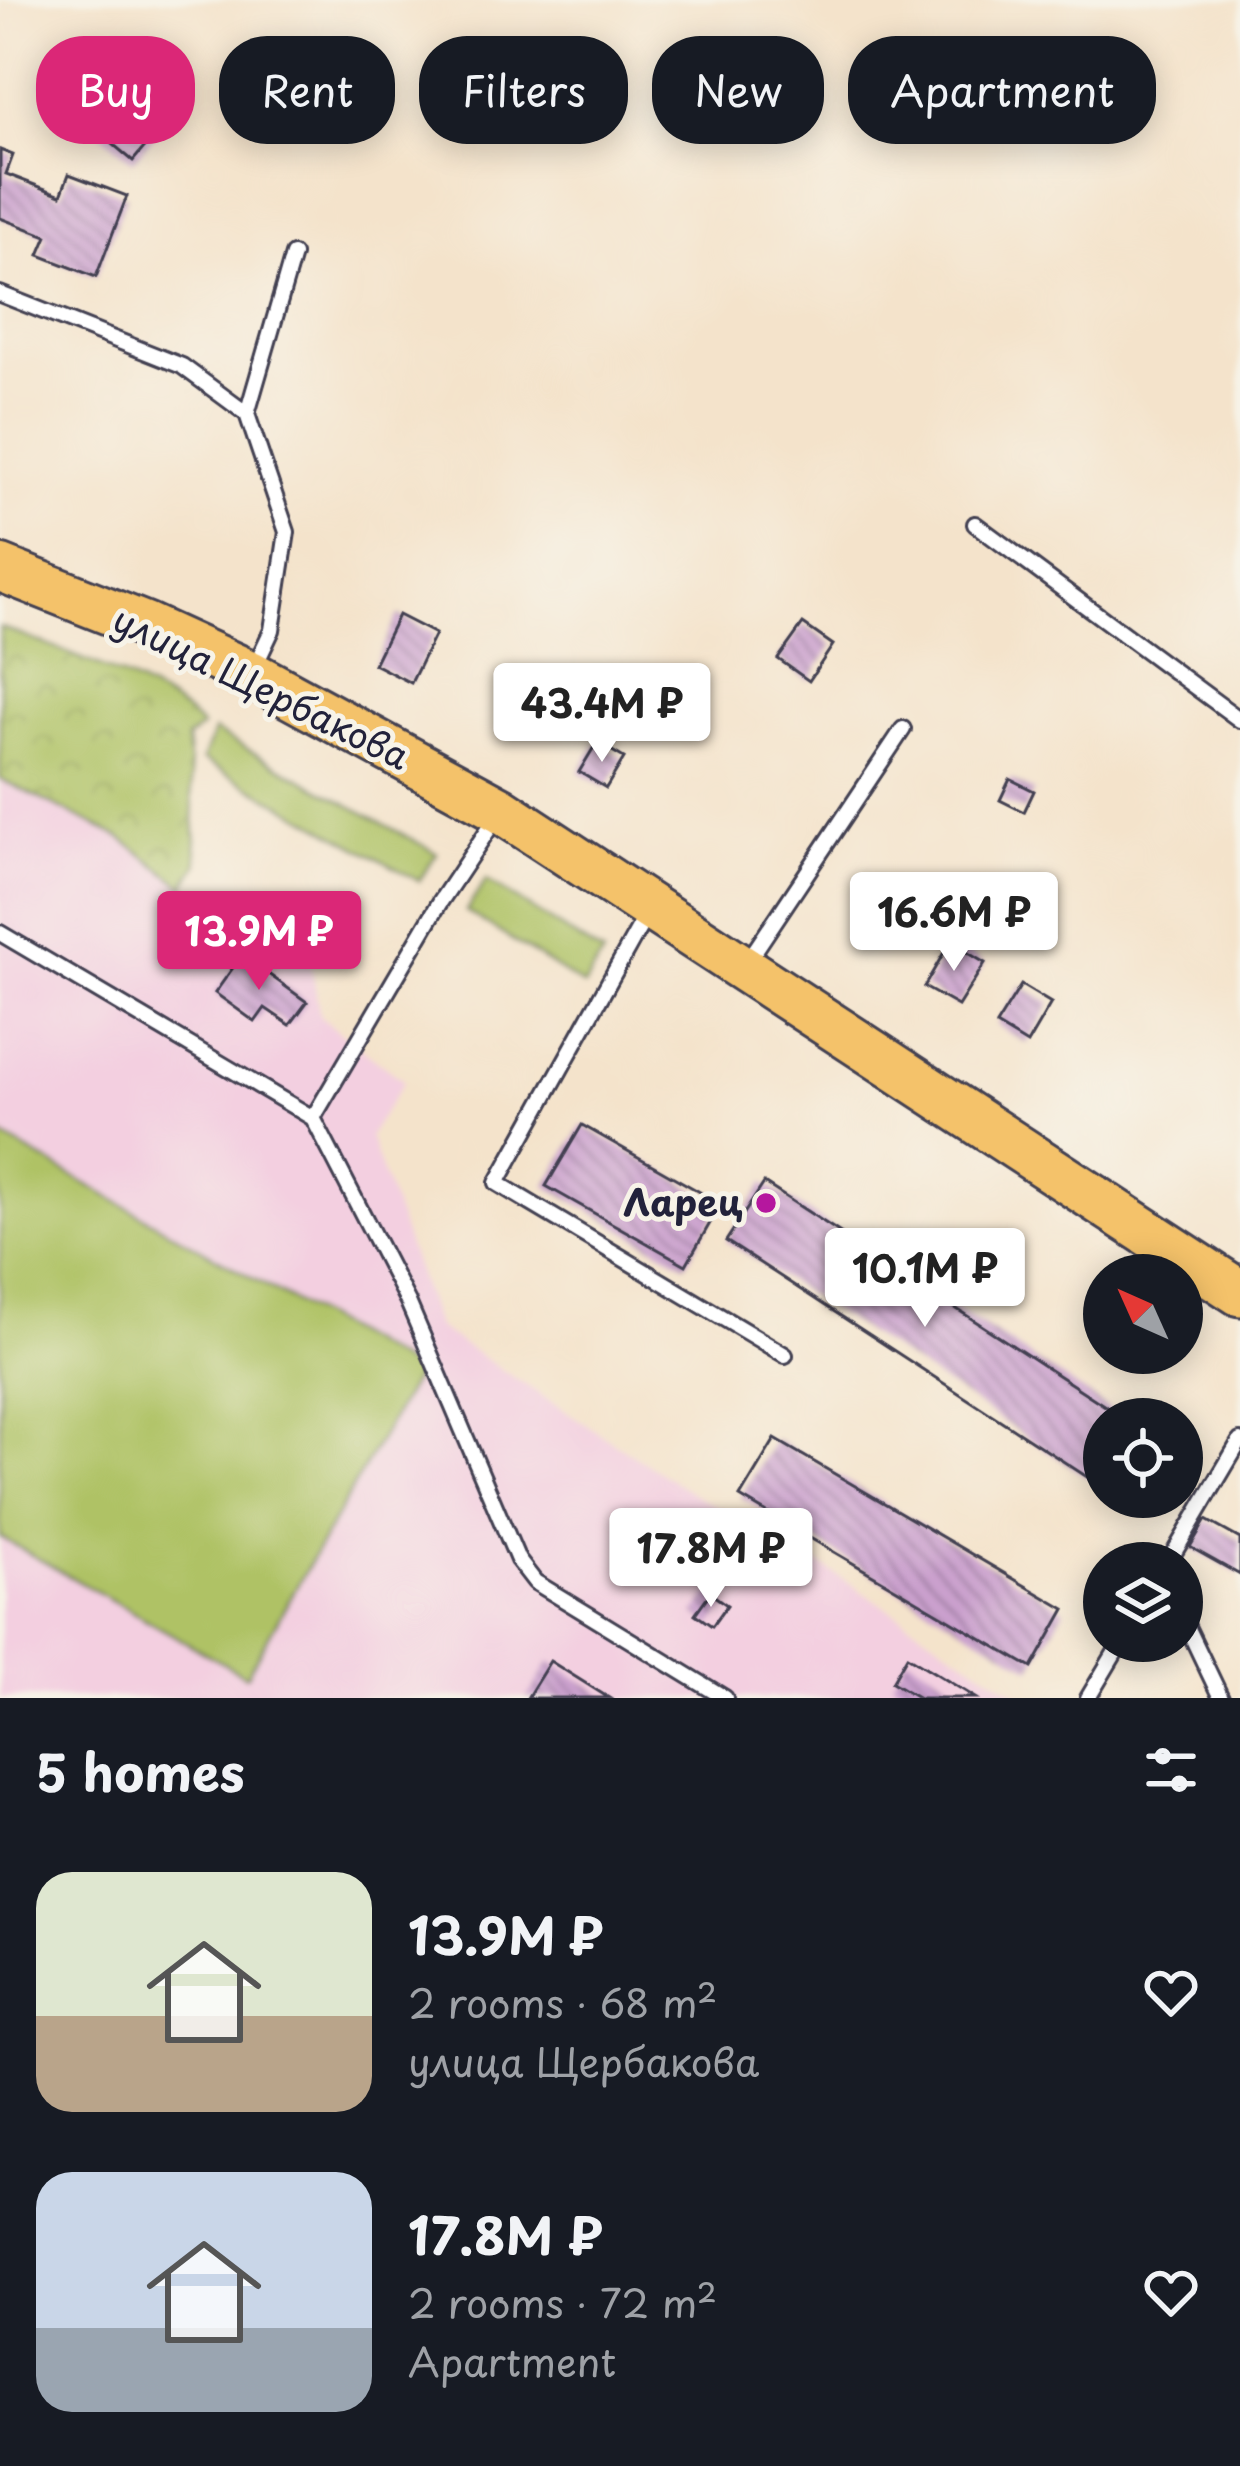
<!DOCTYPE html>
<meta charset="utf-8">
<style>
:root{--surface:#171b24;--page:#242831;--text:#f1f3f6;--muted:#9ea1a6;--accent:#db2777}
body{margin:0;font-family:"Playpen Sans",sans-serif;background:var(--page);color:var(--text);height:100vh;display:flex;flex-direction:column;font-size:45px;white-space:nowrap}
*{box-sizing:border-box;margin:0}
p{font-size:39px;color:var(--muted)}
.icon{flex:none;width:66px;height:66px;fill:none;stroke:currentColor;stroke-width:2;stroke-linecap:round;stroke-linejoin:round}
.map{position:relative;height:1698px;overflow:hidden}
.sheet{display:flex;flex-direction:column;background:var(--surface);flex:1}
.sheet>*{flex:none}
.guide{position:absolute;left:36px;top:36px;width:1170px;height:108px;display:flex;gap:24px}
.needle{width:78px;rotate:315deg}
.fabs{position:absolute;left:1083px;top:1254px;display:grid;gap:24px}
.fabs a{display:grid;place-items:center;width:120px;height:120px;border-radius:50%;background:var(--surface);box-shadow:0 6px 30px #0003;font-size:60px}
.price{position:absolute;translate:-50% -102px;padding:0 27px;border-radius:12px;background:#fff;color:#222;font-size:39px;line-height:78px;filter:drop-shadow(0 3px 6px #0008)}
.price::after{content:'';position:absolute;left:50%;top:72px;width:36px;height:27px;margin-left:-18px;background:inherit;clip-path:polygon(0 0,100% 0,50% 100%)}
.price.current{background:var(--accent);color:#fff}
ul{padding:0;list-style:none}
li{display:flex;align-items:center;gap:36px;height:300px;padding:0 36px}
li span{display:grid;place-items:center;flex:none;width:336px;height:240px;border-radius:36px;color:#555}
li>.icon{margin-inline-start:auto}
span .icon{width:144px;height:144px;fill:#fffc;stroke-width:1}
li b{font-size:51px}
h2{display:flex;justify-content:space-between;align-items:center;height:144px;padding:0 36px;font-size:51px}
.chip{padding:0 42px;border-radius:48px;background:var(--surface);box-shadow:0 6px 30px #0003;font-size:42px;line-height:108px}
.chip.current{background:var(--accent);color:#fff}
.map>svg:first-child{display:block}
.built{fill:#f3cfe0}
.green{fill:#afc265;stroke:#687250;stroke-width:3}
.park{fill:url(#park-crowns);stroke:#687250;stroke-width:3}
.building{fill:url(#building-back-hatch)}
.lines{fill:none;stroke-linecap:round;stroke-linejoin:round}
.lane-casing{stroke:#423f51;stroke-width:20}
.primary-casing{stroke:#423f51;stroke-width:51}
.lane{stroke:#fff;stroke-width:14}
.primary{stroke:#f4c26a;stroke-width:45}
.poi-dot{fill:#b5179e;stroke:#f7f3e8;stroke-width:4.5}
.labels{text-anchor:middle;stroke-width:10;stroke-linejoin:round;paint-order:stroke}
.street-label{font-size:36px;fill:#22223b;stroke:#f7f3e8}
.poi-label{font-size:36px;font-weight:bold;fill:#22223b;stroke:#f7f3e8;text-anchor:end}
</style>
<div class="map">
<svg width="1240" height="1698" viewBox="0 0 1240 1698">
<defs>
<pattern id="park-crowns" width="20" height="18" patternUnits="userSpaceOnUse" patternTransform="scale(3)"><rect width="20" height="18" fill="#afc265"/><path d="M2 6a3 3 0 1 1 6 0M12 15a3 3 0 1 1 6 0" fill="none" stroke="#96a659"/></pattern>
<pattern id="building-back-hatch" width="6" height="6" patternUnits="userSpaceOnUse" patternTransform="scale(3)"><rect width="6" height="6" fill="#caa0cd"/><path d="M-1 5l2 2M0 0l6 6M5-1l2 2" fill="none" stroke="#a482a8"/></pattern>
</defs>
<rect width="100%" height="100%" fill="#f7f3e8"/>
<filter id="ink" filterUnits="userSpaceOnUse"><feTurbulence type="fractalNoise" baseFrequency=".00833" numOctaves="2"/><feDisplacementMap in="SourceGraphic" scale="24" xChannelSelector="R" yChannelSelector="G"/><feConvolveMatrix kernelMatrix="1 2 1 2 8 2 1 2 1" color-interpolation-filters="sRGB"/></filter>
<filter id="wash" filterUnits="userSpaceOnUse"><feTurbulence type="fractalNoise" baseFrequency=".004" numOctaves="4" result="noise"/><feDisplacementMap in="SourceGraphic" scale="48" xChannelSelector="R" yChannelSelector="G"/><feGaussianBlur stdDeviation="2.7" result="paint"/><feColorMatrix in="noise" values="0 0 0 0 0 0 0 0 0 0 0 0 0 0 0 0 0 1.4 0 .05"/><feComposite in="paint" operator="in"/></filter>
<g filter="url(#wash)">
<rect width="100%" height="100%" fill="#f4e3cb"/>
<!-- built -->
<path class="built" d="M0,779L121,838L185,887L310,957L320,1017L404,1081L369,1136L437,1328L692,1493L812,1559L1025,1698H0Z"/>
<!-- green -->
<path class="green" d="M214,731L437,853L419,881L202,760Z
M486,880L603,955L584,986L466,911Z
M0,1135L418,1372L246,1676L0,1537Z"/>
<!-- park -->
<path class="park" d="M0,627C56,649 162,684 202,727L187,739L198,864L185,887L121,838L0,779Z"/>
<g id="blocks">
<!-- building -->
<path class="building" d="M74,46L165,123L133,161L41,84Z
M0,150L13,155L6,174L61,195L69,174L127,196L96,277L39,255L47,236L0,218Z
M398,615L435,634L411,683L374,664Z
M803,624L833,645L809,681L778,659Z
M597,742L624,758L606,788L579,772Z
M1010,779L1034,791L1024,812L1000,800Z
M950,942L985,963L958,1006L924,987Z
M242,955L307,1002L290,1025L265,1008L255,1022L215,993Z
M1021,985L1051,1003L1027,1044L996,1025Z
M582,1125L721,1204L686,1265L546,1186Z
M764,1183L1125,1419H1104V1488L726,1241Z
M775,1439L1065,1609L1032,1668L740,1497Z
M1206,1520L1240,1539V1575L1190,1547Z
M710,1593L727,1605L712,1626L695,1614Z
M907,1656L976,1698H919L892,1682Z
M550,1661L609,1698H527Z"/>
</g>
</g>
<g filter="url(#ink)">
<use href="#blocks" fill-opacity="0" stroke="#423f51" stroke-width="3"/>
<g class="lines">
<defs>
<path id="lane" d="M0,294L182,366L247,414L287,532L272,630L255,666
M247,414L293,255
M975,524L1240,720
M648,912L497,1183L785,1355
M0,933L313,1118L440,902L498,815
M746,964L903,729
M313,1118L408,1302L518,1560L535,1582L725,1698
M1168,1563L1240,1441
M1182,1616L1221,1698
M1088,1698L1122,1641"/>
<path id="primary" d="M0,568L146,626L251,674L501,810L1240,1293"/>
</defs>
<!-- lane casing -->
<use href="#lane" class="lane-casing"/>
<!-- primary casing -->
<use href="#primary" class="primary-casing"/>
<!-- lane -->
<use href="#lane" class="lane"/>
<!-- primary -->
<use href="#primary" class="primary"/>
</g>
</g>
<!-- markers -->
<circle class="poi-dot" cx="766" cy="1203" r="12"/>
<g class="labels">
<!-- street labels -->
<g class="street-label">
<text transform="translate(261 688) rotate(26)" y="13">улица Щербакова</text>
</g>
<!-- poi labels -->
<g class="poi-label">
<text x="742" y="1216">Ларец</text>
</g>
</g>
</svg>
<div class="fabs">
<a><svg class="needle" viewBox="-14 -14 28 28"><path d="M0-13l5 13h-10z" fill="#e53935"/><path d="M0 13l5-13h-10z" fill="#9ea1a6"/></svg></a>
<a><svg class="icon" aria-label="locate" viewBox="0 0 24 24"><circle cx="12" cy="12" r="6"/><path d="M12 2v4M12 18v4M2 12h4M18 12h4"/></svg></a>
<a><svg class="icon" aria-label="layers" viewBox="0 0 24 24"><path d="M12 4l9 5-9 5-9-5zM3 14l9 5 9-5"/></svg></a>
</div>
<b class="price" style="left:602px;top:765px">43.4M ₽</b>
<b class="price" style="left:954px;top:974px">16.6M ₽</b>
<b class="price current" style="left:259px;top:993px">13.9M ₽</b>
<b class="price" style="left:925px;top:1330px">10.1M ₽</b>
<b class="price" style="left:711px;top:1610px">17.8M ₽</b>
<div class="guide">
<a class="chip current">Buy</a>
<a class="chip">Rent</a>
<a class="chip">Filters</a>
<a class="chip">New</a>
<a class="chip">Apartment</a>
</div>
</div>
<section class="sheet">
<h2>5 homes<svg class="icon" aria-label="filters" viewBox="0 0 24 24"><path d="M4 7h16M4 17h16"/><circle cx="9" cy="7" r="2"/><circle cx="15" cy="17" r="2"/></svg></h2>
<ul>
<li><span style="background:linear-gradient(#dfe7d0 60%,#b9a48a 0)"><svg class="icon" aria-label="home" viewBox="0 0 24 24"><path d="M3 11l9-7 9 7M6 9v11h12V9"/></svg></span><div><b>13.9M ₽</b><p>2 rooms · 68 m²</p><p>улица Щербакова</p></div><svg class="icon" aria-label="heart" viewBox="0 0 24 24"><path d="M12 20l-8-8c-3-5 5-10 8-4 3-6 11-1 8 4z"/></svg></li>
<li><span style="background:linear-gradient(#c9d6e8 65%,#9aa5b1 0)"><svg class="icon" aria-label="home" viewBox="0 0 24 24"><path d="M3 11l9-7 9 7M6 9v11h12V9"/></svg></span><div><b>17.8M ₽</b><p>2 rooms · 72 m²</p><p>Apartment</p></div><svg class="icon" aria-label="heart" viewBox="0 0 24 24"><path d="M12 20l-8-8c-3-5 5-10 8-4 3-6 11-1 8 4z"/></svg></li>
</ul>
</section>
